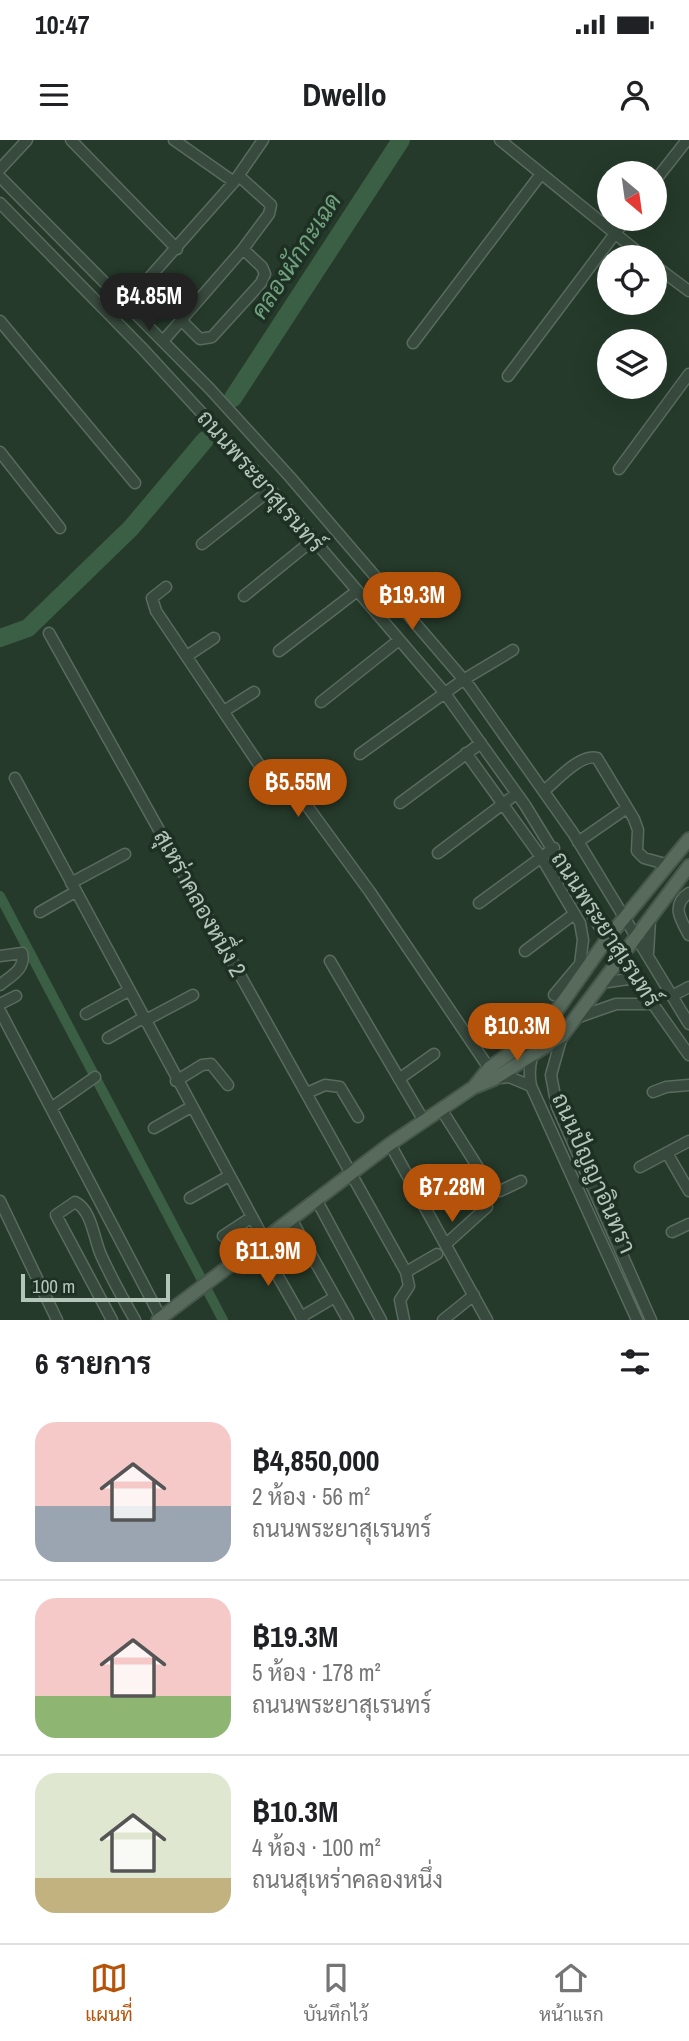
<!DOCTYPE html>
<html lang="th">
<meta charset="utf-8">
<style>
:root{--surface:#fff;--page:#f6f6f6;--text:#202124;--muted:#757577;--line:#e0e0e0;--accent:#b45309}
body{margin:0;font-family:"Archivo Narrow",Sarabun,sans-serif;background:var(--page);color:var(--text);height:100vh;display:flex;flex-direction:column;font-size:26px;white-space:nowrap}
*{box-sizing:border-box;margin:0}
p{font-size:23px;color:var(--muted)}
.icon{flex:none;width:38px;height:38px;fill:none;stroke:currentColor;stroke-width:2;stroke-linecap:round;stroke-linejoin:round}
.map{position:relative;height:1180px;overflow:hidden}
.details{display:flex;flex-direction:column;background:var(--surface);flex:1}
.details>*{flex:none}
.needle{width:46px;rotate:151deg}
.tools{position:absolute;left:597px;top:21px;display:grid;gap:14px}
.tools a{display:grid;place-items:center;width:70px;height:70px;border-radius:50%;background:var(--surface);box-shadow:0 7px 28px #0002;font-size:35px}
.scale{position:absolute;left:21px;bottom:18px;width:149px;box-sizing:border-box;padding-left:7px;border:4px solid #b4c6ba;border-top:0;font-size:19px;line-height:24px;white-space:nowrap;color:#b4c6ba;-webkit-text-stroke:5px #1e2f23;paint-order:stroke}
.price{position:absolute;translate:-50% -60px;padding:0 16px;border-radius:24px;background:var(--accent);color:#fff;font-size:23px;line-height:46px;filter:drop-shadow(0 2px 4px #0008)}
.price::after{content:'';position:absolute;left:50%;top:42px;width:21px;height:16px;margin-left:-10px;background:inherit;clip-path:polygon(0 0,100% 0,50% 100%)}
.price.on{background:#222;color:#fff}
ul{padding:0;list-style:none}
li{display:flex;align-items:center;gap:21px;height:175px;padding:0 35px}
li+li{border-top:2px solid var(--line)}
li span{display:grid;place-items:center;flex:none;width:196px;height:140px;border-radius:21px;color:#555}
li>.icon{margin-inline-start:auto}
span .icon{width:84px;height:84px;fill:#fffc;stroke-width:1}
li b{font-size:30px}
h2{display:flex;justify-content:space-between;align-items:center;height:84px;padding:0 35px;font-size:30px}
.status{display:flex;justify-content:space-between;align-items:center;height:49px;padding:0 35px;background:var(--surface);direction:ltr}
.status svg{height:19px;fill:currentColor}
header{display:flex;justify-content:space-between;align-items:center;height:91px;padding:0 35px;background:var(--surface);font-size:32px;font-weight:700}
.menu{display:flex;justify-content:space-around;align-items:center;height:98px;border-top:2px solid var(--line);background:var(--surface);font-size:19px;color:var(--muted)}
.menu a{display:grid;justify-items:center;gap:4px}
.menu .on{color:var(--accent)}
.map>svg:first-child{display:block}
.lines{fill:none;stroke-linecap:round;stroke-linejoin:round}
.canal{stroke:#3b5f45;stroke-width:10}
.river{stroke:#3b5f45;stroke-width:18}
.minor-casing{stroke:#596b5f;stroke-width:13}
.major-casing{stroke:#45564a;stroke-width:16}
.minor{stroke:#384a3e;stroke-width:10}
.major{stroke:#576a5c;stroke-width:12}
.labels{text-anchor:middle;stroke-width:7;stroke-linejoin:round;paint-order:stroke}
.street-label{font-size:23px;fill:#b4c6ba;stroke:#1e2f23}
.water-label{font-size:24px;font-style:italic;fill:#70a17e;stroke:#1e2f23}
</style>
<div class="status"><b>10:47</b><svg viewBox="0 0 49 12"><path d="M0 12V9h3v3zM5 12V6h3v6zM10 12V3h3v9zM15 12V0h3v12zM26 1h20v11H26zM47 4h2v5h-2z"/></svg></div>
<header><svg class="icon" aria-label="menu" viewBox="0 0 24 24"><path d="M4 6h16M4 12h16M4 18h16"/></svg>Dwello<svg class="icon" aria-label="person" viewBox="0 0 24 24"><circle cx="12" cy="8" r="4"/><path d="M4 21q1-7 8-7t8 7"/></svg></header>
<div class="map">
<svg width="689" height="1180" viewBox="0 0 689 1180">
<rect width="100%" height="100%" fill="#253a2b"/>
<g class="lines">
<!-- canal -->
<path class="canal" d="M0,756L223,1180"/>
<!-- river -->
<path class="river" d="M233,258L401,0
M0,498L28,488L131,388L205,300"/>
<defs>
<path id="minor" d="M71,0L177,109
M174,0L234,42
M500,0L644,117
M0,29L27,0
M239,36L271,65L269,74L243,109
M0,37L210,249L290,337L470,547L573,693L689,884
M654,42L687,0
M0,63L142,208L254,330L444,552L525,665L607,799L689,915
M654,125L689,151
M126,164L234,42L263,0
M0,181L135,343
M164,200L243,109L262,127L265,134L261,143L212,197L200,199L181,180
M413,203L541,34
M508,236L626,79
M0,312L60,388
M619,329L689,234
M202,404L270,350
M166,447L152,458L156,471L262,629L276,631L286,637L370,752L489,928
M244,456L313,400
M49,493L406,1132L409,1146L400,1160L404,1180
M279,511L357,451
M187,516L214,498
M321,562L399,500
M224,571L254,552
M466,613L541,717L580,783L583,800L580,824L554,855
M360,614L463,540L513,510
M15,638L264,1099
M545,650C557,640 581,613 597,618L634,679L638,690L637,711L644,718L669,725
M400,663L481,603
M578,702L627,668
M438,713L516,654
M71,743L125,714
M689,753C671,765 680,779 689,795
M479,763L554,708
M40,772L75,752
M525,811L574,774
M648,813L650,780
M0,816L22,813C26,829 11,836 0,845
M330,821L424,981
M601,843L635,838
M672,856L689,847
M0,864L16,856
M0,871L161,1178
M86,874L128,851
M576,878L616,864H654
M144,881L193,855
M543,891C533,911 527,924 531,946L637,1180
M562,896L551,935L557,967L651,1180
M108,898L143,878
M499,938L509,937L531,946
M399,939L434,914
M176,941L202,925L211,924L228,945
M653,952L666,947L689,945
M307,953L325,945L340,947L358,977
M51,968L95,937
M441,969L491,1048L500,1051L521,1041
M154,988L191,967
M390,1004L487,1180
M667,1013L689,1051
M640,1027L689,1001
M190,1058L229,1036
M316,1059L381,1180
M0,1061L57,1180
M291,1079L348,1180
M672,1092L689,1084
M223,1096L252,1077
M259,1103L303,1180
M446,1104L487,1067
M406,1132L437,1114
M301,1177L335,1157
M112,1180L56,1075L75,1062C92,1070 94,1100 101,1115C111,1137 123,1159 135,1180
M443,1180L474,1155"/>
<path id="major" d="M548,883L607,799L689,699
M477,946L494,939L562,896L689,726
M158,1180L390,1004L474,947L489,928L544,889L551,887L559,890L562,896"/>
</defs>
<!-- minor casing -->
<use href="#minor" class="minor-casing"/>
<!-- major casing -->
<use href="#major" class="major-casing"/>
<!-- minor -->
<use href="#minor" class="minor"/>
<!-- major -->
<use href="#major" class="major"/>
</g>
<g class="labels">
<!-- street labels -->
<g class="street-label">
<text transform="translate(261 341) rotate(49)" y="8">ถนนพระยาสุเรนทร์</text>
<text transform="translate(200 763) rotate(61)" y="8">สุเหร่าคลองหนึ่ง 2</text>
<text transform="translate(606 789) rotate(57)" y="8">ถนนพระยาสุเรนทร์</text>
<text transform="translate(594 1033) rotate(66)" y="8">ถนนปัญญาอินทรา</text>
</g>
<!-- water labels -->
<g class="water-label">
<text transform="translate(296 116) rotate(-57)" y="8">คลองผักกะเฉด</text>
</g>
</g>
</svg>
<div class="tools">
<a><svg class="needle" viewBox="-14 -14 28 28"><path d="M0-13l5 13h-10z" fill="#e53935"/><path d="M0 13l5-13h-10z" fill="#757577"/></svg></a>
<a><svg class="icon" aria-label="locate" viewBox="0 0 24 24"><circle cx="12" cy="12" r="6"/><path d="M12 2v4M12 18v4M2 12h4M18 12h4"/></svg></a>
<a><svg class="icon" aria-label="layers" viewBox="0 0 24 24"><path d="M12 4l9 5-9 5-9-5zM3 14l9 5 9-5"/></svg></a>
</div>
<div class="scale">100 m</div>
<b class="price on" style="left:149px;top:193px">฿4.85M</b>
<b class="price" style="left:412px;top:492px">฿19.3M</b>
<b class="price" style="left:298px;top:679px">฿5.55M</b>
<b class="price" style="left:517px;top:923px">฿10.3M</b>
<b class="price" style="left:452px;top:1084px">฿7.28M</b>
<b class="price" style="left:268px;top:1148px">฿11.9M</b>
</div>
<section class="details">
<h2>6 รายการ<svg class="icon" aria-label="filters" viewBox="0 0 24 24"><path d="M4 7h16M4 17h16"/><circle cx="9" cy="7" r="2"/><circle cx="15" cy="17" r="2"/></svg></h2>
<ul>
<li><span style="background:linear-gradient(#f6c9c9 60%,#9aa5b1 0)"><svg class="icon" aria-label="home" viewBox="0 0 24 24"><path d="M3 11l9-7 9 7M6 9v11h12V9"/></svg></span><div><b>฿4,850,000</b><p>2 ห้อง · 56 m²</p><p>ถนนพระยาสุเรนทร์</p></div></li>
<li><span style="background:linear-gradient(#f6c9c9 70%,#8fb573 0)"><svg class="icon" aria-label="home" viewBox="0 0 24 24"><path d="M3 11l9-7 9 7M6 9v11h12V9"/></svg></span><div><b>฿19.3M</b><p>5 ห้อง · 178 m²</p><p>ถนนพระยาสุเรนทร์</p></div></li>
<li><span style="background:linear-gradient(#dfe7d0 75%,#c2b280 0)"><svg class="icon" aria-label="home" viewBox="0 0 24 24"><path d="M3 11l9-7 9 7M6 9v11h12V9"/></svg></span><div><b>฿10.3M</b><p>4 ห้อง · 100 m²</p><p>ถนนสุเหร่าคลองหนึ่ง</p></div></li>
</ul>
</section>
<nav class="menu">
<a class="on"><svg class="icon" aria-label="map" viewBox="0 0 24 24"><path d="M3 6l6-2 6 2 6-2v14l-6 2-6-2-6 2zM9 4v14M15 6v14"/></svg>แผนที่</a>
<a><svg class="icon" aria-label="saved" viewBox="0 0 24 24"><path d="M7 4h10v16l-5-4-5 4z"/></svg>บันทึกไว้</a>
<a><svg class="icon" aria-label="home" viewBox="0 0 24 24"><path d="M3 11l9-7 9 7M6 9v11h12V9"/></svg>หน้าแรก</a>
</nav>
